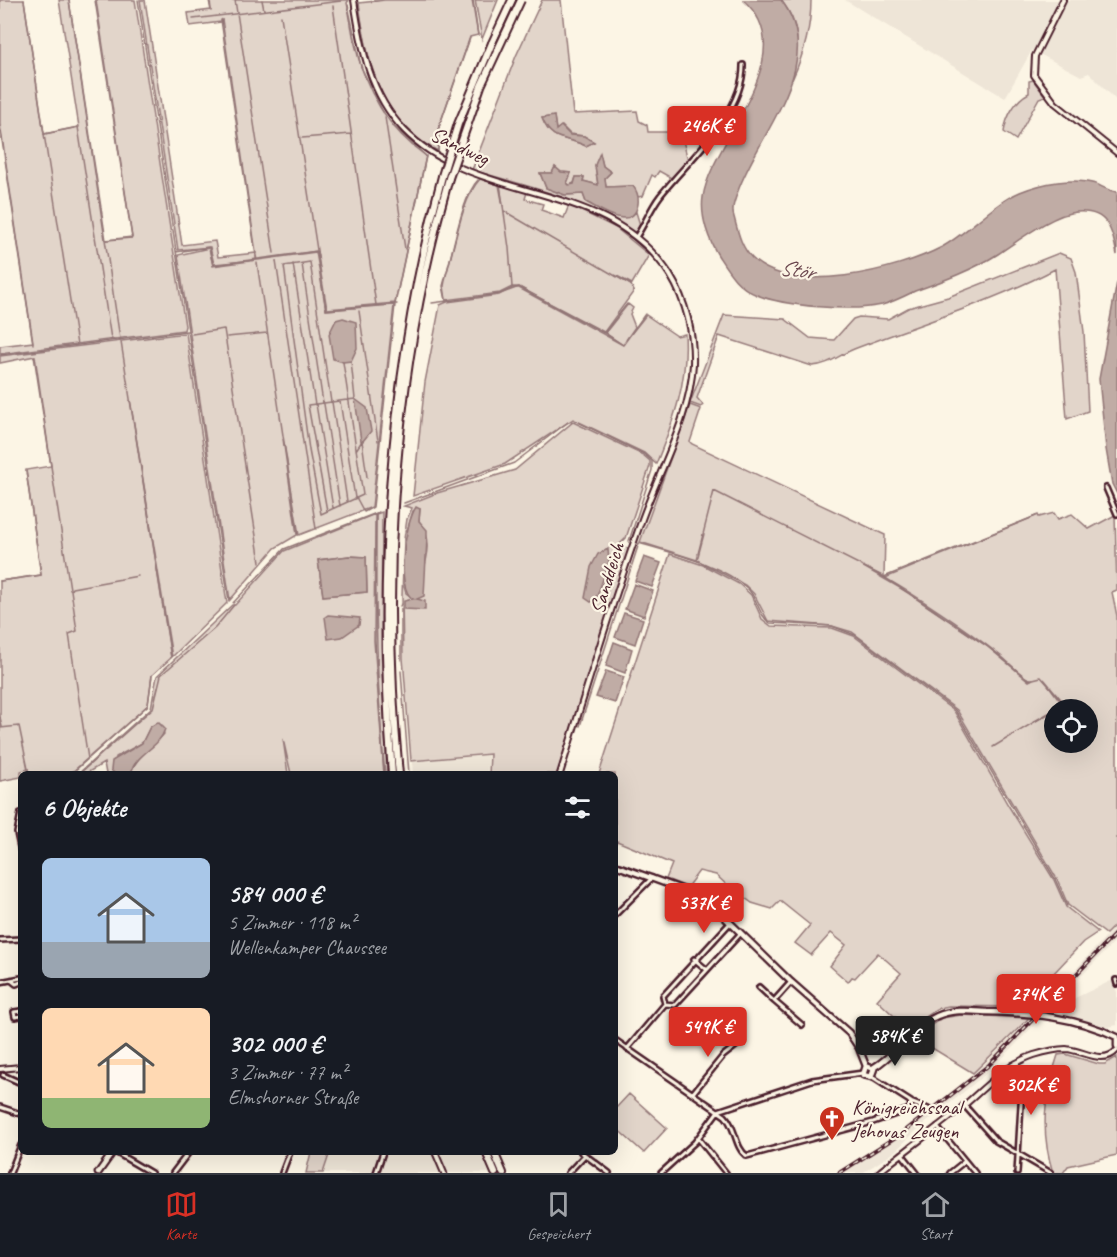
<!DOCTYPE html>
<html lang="de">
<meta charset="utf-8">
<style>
:root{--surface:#171b24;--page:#242831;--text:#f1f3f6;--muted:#9ea1a6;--line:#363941;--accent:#d93025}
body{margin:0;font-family:Caveat,sans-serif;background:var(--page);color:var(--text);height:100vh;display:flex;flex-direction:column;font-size:22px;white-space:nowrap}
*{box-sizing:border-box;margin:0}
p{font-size:20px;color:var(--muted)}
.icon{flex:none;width:33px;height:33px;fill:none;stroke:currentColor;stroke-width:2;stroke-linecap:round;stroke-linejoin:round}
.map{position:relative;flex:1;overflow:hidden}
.sheet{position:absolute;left:18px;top:771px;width:600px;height:384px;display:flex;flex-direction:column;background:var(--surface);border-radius:9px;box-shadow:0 6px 24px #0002}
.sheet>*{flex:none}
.buttons{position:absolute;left:1044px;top:699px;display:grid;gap:12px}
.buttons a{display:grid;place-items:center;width:54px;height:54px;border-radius:50%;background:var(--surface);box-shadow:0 6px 24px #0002;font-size:30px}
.price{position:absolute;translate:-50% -51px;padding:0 14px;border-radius:6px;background:var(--accent);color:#fff;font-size:20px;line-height:39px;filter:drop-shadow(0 2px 3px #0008)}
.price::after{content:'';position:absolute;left:50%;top:36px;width:18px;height:14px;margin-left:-9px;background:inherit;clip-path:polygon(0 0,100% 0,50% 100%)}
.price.active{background:#222;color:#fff}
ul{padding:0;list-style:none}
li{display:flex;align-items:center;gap:18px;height:150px;padding:0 24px}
li span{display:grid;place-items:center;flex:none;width:168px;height:120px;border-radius:9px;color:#555}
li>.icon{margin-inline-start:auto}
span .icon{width:72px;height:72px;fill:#fffc;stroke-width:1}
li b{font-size:26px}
h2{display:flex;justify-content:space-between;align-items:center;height:72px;padding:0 24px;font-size:26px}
.menu{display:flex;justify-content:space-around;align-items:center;height:84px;border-top:2px solid var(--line);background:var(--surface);font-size:16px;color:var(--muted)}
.menu a{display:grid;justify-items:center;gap:3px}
.menu .active{color:var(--accent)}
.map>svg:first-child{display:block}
.built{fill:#eee5d7}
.green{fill:#e2d5ca;stroke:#967a7a;stroke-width:1.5;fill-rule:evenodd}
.water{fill:#c0aca5;stroke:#917474;stroke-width:1.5}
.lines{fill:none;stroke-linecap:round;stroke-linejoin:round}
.stream{stroke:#917474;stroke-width:1.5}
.minor-casing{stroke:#4a1f2b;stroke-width:8}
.tertiary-casing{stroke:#4a1f2b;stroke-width:8}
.secondary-casing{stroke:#4a1f2b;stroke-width:9}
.motorway-casing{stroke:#4a1f2b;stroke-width:10}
.minor{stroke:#fcf5e5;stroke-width:3}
.tertiary{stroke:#fcf5e5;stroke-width:4}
.secondary{stroke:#fcf5e5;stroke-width:4.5}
.motorway{stroke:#fcf5e5;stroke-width:6}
.rail-casing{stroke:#4a1f2b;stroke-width:4}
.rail{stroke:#fcf5e5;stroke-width:1.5;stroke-dasharray:4.5;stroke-linecap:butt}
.motorway-bridge-casing{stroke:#4a1f2b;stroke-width:10;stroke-linecap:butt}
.motorway-bridge{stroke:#fcf5e5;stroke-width:6}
.labels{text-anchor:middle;stroke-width:4.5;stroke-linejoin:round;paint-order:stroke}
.street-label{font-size:21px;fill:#4a1f2b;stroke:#fcf5e5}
.poi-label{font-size:21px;fill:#4a1f2b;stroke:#fcf5e5;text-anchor:start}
.water-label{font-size:22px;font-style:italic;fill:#6d4950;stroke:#fcf5e5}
</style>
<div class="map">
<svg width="1117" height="1173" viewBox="0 0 1117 1173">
<rect width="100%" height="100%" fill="#fcf5e5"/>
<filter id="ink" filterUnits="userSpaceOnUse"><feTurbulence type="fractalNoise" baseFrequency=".0167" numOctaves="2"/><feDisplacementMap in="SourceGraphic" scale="12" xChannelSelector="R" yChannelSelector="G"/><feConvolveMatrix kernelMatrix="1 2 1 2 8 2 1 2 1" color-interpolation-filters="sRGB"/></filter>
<g filter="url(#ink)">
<!-- built -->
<path class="built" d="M845,0H1117V101L1089,73L1081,76L1032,50L1005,98Z
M489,755L487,774H413L412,761Z
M1117,924V939L993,1068L917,1130L892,1154L862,1173H837L914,1122L974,1074L1038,1011Z
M1113,980L1117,992V1025L1109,1027L1062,1014L1071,1007L1075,998Z
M330,1152H480L489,1173H324Z"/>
<!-- green -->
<path class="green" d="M0,0H24L44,134L79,127L59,0H69L106,240L132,237L96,0H135L185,326L184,330L0,354V346L33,342L0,124Z
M140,0H145L182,245L215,241L218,257L256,253L222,19L221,22L190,26L188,13L211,10L210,0H349L347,3C350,15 351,28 354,40C364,87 386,128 426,156L395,303L327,309L317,251L257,260L256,256V260L214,264L210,247L178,250Z
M385,0H472L478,35L470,37L439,127L438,151C381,124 366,60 359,3Z
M475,0H498L482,39Z
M542,0H561L573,114L637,111L639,121L647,125L648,132H681L688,161L673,179L659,171L655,177L652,175L643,196L638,197L633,186L606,187L605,178L611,172L603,166L600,154L595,165L598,185L583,181L584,177H576L574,183L570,185L567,183L571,173L561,172L555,167L552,173H540L546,188L564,195L583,194L586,202C602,210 620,226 636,212L640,225L637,231L633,232C584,199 528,186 472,170L516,56ZM554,116L556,130L562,126L570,134L584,136L594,142L586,146C567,136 552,144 542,118Z
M781,0H811C811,29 804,54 792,80C798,48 803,28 781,0Z
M1033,80L1045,96L1039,98L1016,140L1004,132C1006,117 1015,100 1029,93V81Z
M480,179L499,185L503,206L500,185L527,192L525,199L543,204L541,210L564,218L569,205L616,228L649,255L632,284L615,275L631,285L634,291L604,332L519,287H512L500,293L446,300L444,286L446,275C454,249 462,198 480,179Z
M209,248L213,266L316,252L326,310L394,305L372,507L299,535L283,439L297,535L275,548L230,600L178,255Z
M1059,253L1071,258L1076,272L1084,332L1088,411L1067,419L1055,269C990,303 922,323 854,349C839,355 829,365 812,366L719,336L697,398L703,405L701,407L690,403L724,315L785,319L810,338L834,340L853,319L859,317L888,319L908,308L948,297Z
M512,288H519L623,345L605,333L628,304L633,308L630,314L635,327L626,340L646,315L677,336L685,334C688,382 674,420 656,464L644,453L573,419L505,464L413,496L425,382L440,305L447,302L499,295Z
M186,333L227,603L172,657L130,400L171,658L152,675L148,705L70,774H29L28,769L21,771V777L0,781V581L41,575L26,470L51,466L35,356L0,363V356Z
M690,405L701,409L690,442L692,444L885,535L884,577L862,566L907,592L988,647L1029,681L1033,679C1024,681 1009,662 1001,656C964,628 925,601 885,578L1038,515L1039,517L1054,513L1058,519L1072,514L1089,529L1115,515L1117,590L1112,592L1117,616V923L1106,934L1068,905L1057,879L957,710L852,632L832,626L768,621L754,594L745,585L697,560L704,534L697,560L640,542ZM1044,679L1064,703V705L1057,709L1088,710V742H1054V711L1033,722L1063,705Z
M573,422L643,455L650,461V466L626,538L619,545L630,549L558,774H489L490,754L411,761L403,658L402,596L404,539L407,519L412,508L404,506L437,493L515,470ZM420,509L419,521C441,547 416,577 418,601H405H412L413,598L406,593L404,587L408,528L413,511Z
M382,512L381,646L387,774H385C376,688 375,601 376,514Z
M375,514L374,641L384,774H291L283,739L288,774H131C133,760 153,746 164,734L162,725L150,727L142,743L116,757L115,774H106L104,763L85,774H78L151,708L157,676L232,605H235L284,551ZM349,556L366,557L367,592L323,596L318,560Z
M670,554L703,565L739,584L751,595L762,619L771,626L832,628L854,636L954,711L1008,805L1054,880L1066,907L1098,932L1083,942L1022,1007L949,1006L939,1008L908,1029L877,1000L901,973L878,953L855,978L852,977L848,982L830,966L846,945L831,933L811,955L795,943L810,925L780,901L772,909L752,903L741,895L725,912L717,903L729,887L716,875L699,871L687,887L666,879L672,864L617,841L615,845V774H599Z
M961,1015L1029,1018L973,1073L914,1037L942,1018Z
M1065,1054L1099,1064H1105L1117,1057V1155L1068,1166L1063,1173H1053C1040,1131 1044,1096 1058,1055Z
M629,1094L667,1128L644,1153L615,1127V1109Z
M311,1152H330L323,1173H306Z"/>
<!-- water -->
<path class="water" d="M743,0H781C829,62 759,132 738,191C735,200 731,208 734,217C738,232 741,247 752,258C791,297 898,270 942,247C969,232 992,204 1020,192C1042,183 1073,177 1096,184C1103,187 1109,191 1117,192V255C1112,230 1108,210 1077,212C1054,213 1018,241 998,254C973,270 943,281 915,291C905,296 893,302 882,305C852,312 784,306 757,295C738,287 730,274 719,257C709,241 700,217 703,197C711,141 806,54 743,0Z
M554,116L556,130L561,126L570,135L584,136L594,142L586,146C567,136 552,144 542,118Z
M600,153L603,166L611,172L605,178L606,187L633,186C637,191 639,197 638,204C633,233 600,209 586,202L583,194L565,195L546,188L540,173H552L555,167L561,172L571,173L567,183L569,185L574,184L576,177H584L583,181L598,185L595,165Z
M1117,282V494L1112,484L1106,449L1099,379Z
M343,318L356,322L357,348L351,361L343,362L333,359L329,334L336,320Z
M355,399L367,408L371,431L363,441H361Z
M416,507L420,509L419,521L427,530V538L424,596L417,599L425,601V610L404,609V601L413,599C395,589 405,523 416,507Z
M608,549L609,562L596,599L591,602L585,598L591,567L598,554Z
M349,556L366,557L367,592L323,596L318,560Z
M644,557L661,563L652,587L635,581Z
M634,584L653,591L644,616L625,609Z
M624,613L643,619L635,644L615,637Z
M328,615L360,618L359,625L342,637L328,639L325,617Z
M614,642L632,649L625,673L606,666Z
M606,671L624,677L615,703L596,697Z
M158,722L165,729C159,749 134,754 131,774H115L111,770L112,761L142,743L150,727Z"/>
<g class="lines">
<!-- stream -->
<path class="stream" d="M24,0L44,133
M69,0L120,339
M95,0L132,238L106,240
M138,0L229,601
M209,0L211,11
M235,0L274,253
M262,0L264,10
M473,0L478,35
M373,1L382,0
M358,4L371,71
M348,5L361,67L383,112
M333,6L376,305
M281,16L317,250
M193,19L341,1
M221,20L256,256
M383,97L397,118L416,137
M385,117L405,249
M393,126L426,156L395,304
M0,127L33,344
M302,138L351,134
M422,142L438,152L439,127L470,38
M500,185L509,248L512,287
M504,211L631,285
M176,252L209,247L213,265L317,251L326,310L397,304
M276,261L316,529
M257,263L298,535
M293,264L315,405
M302,264L323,403
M446,300L443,286L446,275C453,251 462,196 478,180
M432,303L500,294L519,287L604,333L627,304
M359,311L378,441
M605,333L623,345L645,314
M192,334L224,329L260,562
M227,337L267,333
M121,342L171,657
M77,345L44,134L78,127L111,339
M0,355L187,331
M34,356L70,589
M340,401L355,498
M331,402L310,262L284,266L309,450L321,514L363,495L343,362
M332,402L347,501
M316,404L333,508
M324,404L340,506
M308,405L327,511
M308,405L355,399L351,361
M356,450L362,441L367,477
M357,499L364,512L373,507L395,305
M404,503L514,463L568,422L576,421L644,454L652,461V470L629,541
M376,513L375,641L384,774
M698,554L714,491L884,577L988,647L1029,680L1041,677L1064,703L1056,710
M884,577L1036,516
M0,581L41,575L26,471
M233,603L284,549L379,512
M400,606L401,604
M401,609V660
M401,671L409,774
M0,717L2,727
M580,726L639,543C672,553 721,564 747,588C758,598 758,615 770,623L832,626L855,635L955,710L1055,879L1067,906
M0,728L19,726L29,774
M993,747L1054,710
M88,759L69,634L77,631L71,590L72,588L138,576
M71,774L148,705L152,675
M79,774L153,708L161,675L215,628L234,605"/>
<defs>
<path id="minor" d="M636,237C645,224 650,209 660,196C687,161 744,114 743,65
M1106,488L1117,514
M21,813L17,833L21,852
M615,915L652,878
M730,923L663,996L665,1004L675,1005L740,934
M0,940L21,939
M694,959L706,969
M11,980L16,984L21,982
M1116,980L1117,984
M0,982L21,978
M791,982L774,1001L802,1025
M759,987L774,1001
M21,1011L14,1012L15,1017L21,1016
M615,1040L725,1116C736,1127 735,1149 747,1156L873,1122L910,1109L911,1102L872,1077
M627,1049L665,1004
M1013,1065L1022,1087L1017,1173
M3,1075L21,1083
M693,1093L723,1056L741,1042
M910,1102L928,1109
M964,1105L996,1141L1051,1173
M0,1107L21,1114
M718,1111L812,1080L863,1073
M937,1127L975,1173
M698,1138L726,1173
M115,1152L151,1173
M581,1152L609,1173
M902,1154L917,1173
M10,1173L21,1145
M173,1173L189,1152
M282,1173L290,1152
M376,1173L383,1152
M568,1173L585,1155
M661,1173L695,1142L718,1111
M950,1173L965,1161"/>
<path id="tertiary" d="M354,0C361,48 370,94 404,130C478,206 607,177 670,275C686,301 694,334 693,364C690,419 659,470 641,522C611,605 586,690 560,774
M1063,0L1035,56L1034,75L1055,103L1117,153
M0,1069L21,1067
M435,1152L444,1173
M878,1173C905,1151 934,1130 961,1108C984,1089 1004,1065 1034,1055C1044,1052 1055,1049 1066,1049C1083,1050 1103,1066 1117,1050"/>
<path id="secondary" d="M615,865L692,893L713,906L791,982L849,1033L859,1048L866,1066L863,1075L871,1077L874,1069L866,1066
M1117,1039V1046
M873,1068C897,1054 912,1027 937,1016C953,1009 970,1011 987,1012C1032,1013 1076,1017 1117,1037
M98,1173L113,1152"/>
<path id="motorway" d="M492,43L512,0
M392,774C376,572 389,372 442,176
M399,774C380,576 394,370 449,178
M486,1152L495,1173
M494,1152L503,1173"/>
</defs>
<!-- minor casing -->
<use href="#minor" class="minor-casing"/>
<!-- tertiary casing -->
<use href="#tertiary" class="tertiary-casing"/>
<!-- secondary casing -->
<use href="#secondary" class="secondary-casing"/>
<!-- motorway casing -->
<use href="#motorway" class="motorway-casing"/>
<!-- minor -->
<use href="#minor" class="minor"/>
<!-- tertiary -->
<use href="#tertiary" class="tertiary"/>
<!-- secondary -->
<use href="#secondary" class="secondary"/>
<!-- motorway -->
<use href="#motorway" class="motorway"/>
<defs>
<path id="rail" d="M839,1173L905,1131L989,1065L1117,932"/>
</defs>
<!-- rail casing -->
<use href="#rail" class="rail-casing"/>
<!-- rail -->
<use href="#rail" class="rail"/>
<defs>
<path id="motorway-bridge" d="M442,176L458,124L492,43
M449,178L481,86L521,0"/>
</defs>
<!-- motorway-bridge casing -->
<use href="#motorway-bridge" class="motorway-bridge-casing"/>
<!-- motorway-bridge -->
<use href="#motorway-bridge" class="motorway-bridge"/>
</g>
</g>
<!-- icons -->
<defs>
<symbol id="church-pin" viewBox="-11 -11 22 30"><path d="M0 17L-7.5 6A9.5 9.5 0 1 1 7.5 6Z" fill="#c8321e" stroke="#fcf5e5"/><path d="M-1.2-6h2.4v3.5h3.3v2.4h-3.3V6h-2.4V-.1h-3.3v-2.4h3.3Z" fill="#fff"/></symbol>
</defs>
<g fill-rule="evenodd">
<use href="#church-pin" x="817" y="1104" width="30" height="40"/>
</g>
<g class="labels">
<!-- street labels -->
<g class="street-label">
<text transform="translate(460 146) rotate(26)" y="7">Sandweg</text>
<text transform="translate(607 578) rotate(-73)" y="7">Sanddeich</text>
</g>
<!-- poi labels -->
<g class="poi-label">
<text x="852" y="1114">Königreichssaal<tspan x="852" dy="24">Jehovas Zeugen</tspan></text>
</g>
<!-- water labels -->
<g class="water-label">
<text transform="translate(797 269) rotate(8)" y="8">Stör</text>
</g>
</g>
</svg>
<div class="buttons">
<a><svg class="icon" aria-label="locate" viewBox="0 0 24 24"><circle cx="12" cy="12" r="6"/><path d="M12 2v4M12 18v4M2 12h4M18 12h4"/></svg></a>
</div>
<b class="price" style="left:707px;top:157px">246K €</b>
<b class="price" style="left:704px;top:934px">537K €</b>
<b class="price" style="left:1036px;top:1025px">274K €</b>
<b class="price" style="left:708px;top:1058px">549K €</b>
<b class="price active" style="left:895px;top:1067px">584K €</b>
<b class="price" style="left:1031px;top:1116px">302K €</b>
<section class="sheet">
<h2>6 Objekte<svg class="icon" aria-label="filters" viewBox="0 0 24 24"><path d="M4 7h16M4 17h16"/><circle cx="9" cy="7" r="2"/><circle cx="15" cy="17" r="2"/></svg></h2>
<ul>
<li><span style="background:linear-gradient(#a9c7e8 70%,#9aa5b1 0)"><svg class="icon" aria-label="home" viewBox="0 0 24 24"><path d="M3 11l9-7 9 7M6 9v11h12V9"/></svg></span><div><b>584 000 €</b><p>5 Zimmer · 118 m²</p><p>Wellenkamper Chaussee</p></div></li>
<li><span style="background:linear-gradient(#ffd9b3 75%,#8fb573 0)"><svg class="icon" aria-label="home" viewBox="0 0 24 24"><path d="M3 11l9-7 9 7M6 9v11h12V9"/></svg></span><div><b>302 000 €</b><p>3 Zimmer · 77 m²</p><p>Elmshorner Straße</p></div></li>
</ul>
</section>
</div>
<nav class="menu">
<a class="active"><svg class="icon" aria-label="map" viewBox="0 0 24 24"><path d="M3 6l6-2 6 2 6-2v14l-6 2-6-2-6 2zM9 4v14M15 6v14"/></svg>Karte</a>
<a><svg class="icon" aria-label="saved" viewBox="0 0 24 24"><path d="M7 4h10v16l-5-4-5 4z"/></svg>Gespeichert</a>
<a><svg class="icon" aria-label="home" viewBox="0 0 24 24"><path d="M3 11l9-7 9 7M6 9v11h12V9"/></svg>Start</a>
</nav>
